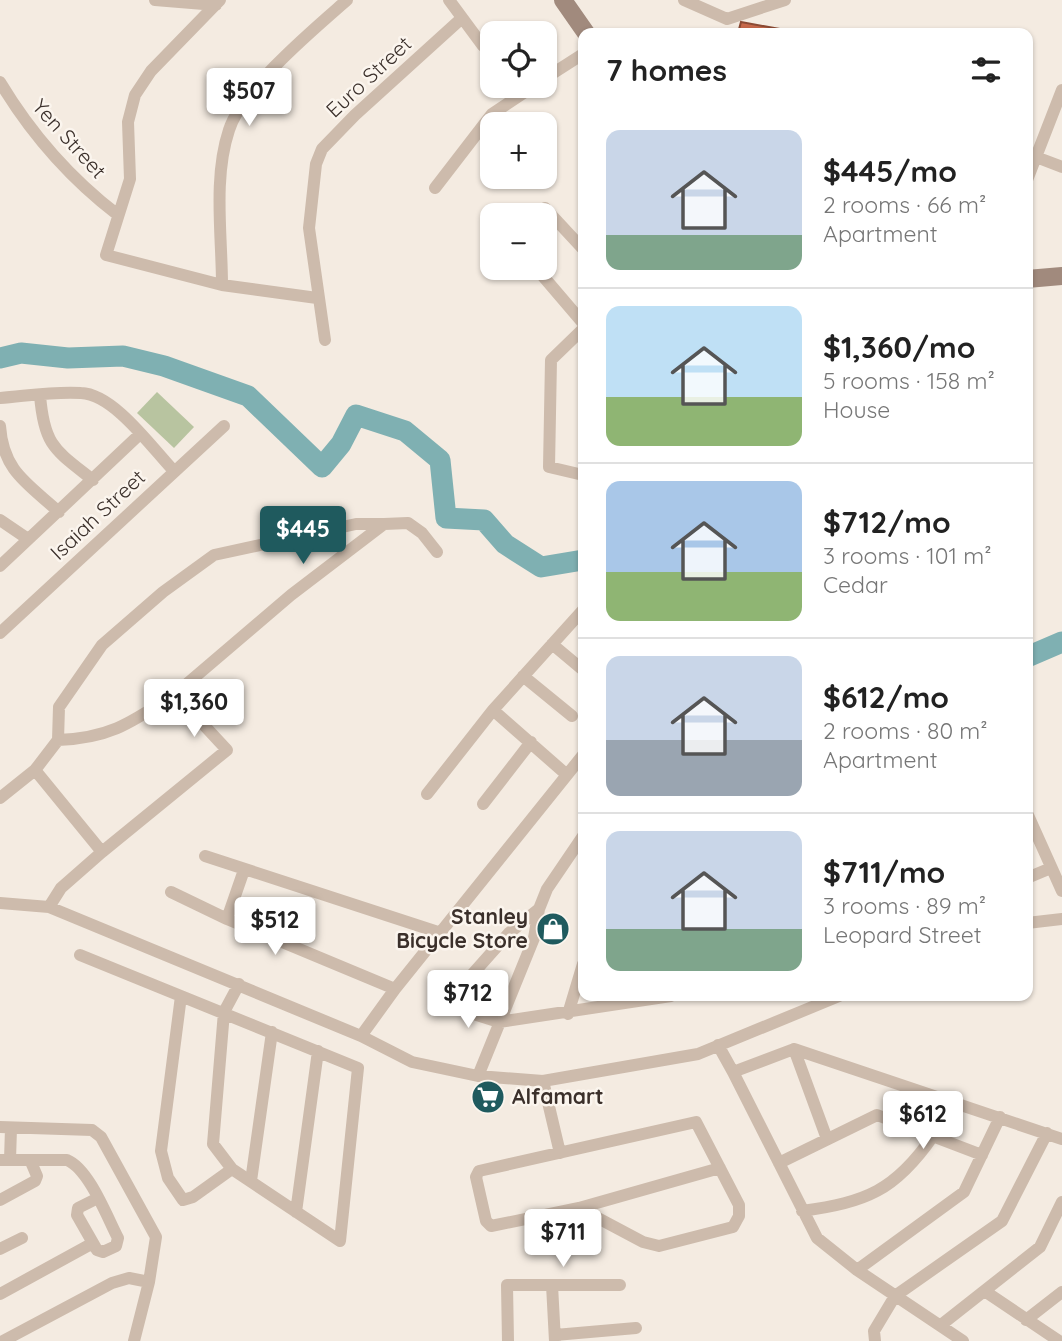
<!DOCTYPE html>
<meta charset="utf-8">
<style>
:root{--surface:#fff;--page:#f6f6f6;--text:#222;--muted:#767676;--line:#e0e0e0;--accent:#1f5a5e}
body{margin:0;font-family:Quicksand,sans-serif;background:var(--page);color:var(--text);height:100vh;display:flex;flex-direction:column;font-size:26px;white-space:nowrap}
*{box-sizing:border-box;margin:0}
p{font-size:23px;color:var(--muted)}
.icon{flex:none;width:38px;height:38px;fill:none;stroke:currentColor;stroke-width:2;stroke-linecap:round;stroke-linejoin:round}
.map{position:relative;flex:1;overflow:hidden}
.panel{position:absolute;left:578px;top:28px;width:455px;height:973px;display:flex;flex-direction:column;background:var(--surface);border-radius:14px;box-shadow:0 2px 5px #0004}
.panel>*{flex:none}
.tools{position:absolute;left:480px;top:21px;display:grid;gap:14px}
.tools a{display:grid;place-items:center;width:77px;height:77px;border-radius:14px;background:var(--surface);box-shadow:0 2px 5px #0004;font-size:35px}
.price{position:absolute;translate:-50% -60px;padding:0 16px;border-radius:7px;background:#fff;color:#222;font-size:23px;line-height:46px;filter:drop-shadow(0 2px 4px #0008)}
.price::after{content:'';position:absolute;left:50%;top:42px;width:21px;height:16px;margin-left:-10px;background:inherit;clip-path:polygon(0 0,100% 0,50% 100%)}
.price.current{background:var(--accent);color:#fff}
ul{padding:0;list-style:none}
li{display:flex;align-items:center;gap:21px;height:175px;padding:0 28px}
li+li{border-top:2px solid var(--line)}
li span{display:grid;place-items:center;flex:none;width:196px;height:140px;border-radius:14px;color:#555}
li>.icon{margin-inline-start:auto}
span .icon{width:84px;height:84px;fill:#fffc;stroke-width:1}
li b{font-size:30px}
h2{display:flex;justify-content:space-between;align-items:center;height:84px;padding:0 28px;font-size:30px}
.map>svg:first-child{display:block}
.garden{fill:#b8c4a0}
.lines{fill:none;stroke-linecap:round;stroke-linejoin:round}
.river{stroke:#7fb0b2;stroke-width:21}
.street{stroke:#cdbbac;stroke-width:12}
.secondary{stroke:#a18a7d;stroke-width:18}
.wall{fill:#ac5a40}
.building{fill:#c8694b;stroke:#8c4a34;stroke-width:2}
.labels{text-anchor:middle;stroke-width:5;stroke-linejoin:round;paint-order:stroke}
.street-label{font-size:21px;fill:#3b302b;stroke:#fbf5ee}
.poi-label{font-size:21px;font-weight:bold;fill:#3b302b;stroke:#fbf5ee;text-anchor:end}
</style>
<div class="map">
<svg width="1062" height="1341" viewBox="0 0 1062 1341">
<rect width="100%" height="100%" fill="#f4ebe1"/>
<!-- garden -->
<path class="garden" d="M157,392L194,427L174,448L137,413Z"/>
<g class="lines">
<!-- river -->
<path class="river" d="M0,358L21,353L68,358L123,356L164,366L248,396L322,467L341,444L356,415L405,431L440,460L446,518L484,520L505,544L541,567L583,560
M1027,657L1062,642"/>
<!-- street -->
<path class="street" d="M155,0L216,5
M220,0L151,71L135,95L128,122L130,179L106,255L222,285L317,298
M449,0L483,46
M684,0L727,19L785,0
M544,79L583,54
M0,82C30,132 71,179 118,215
M1036,157L1062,167
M1027,180L1062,90
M435,188L492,114L534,86
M545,208L583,249
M536,268L583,323
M222,285C222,236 213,178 229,130C242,89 314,29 347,0
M583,329L551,360L549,467L583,475
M325,340L309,228L316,164L322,149L355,115L462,18
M40,395C44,446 55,450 93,480
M0,398C26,396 55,391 81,393C114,394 152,448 174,471
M0,426C3,471 27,483 59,512
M0,520L28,539
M0,566L139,435
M0,633L224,426
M552,644L583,670
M523,676L572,716
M175,694L291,595L384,524L408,523L422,533L437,552
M493,710L567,775
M58,740C111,738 132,722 175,694L227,750L102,852
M35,770L102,852L61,888L49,907
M427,794L493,710L583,610
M0,798L35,770L58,740L59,707L102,645L163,592L214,555L356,524H384
M483,804L531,742
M1027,813L1062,891
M205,856L441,933
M1027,878L1051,868
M171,892L227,919L395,989
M0,903L49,907L361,1036L412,1062L478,1076L543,1081L698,1054L839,996
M539,909L509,933L445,1005L499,1022L671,996
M227,919L244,870
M1027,923L1062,919
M80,955L358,1068L340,1241L232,1169L213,1144L224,1012L239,984
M181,996L161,1151L168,1178L183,1200L193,1197L232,1169
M568,1014L583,964
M361,1036L395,989L583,755
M718,1045L733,1072
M794,1049L827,1139
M478,1076L534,938L539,909L547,889L583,836
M543,1081L560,1153
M0,1127L92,1130L101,1137L156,1237L149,1282L134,1341
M0,1160H67C89,1169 107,1217 118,1238L116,1246L103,1252L97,1250L77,1215L78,1208L98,1198
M10,1160L11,1128
M779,1163L877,1115L982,1155
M251,1181L272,1032
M0,1200L35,1181L37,1176L31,1162
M579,1208L643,1242L659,1246L733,1227L739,1216V1205L696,1122L479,1171L476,1177L486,1221L491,1226L579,1208L720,1168
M802,1211C866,1202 895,1191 933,1136
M296,1212L318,1051
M0,1249L22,1238
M857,1270L964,1192L1000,1117
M552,1285L555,1341
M986,1292L1059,1341
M0,1294L93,1243
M1026,1320L1062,1292
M941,1325L1040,1247L1062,1202
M555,1335L636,1328
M3,1341L112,1283L129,1278L149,1282
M508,1341L507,1285H620
M875,1341L874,1331L895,1296L1002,1221L1047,1133
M963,1341L857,1270L817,1238L733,1072L794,1049L1062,1139"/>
<!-- secondary -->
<path class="secondary" d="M563,0L586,33
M1027,279L1062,276"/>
</g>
<!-- wall -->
<path class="wall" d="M561,925L558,937L546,934V931Z"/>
<!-- building -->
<path class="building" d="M741,22L802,33H738Z
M549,919L561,922L558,934L546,931Z"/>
<!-- icons -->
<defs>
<symbol id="shop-disc" viewBox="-11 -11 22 22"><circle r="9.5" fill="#1f5a5e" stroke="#fbf5ee"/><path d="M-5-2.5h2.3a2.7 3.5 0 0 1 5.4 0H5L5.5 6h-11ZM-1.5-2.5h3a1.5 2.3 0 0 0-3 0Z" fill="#fff"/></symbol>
<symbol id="supermarket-disc" viewBox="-11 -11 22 22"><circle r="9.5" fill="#1f5a5e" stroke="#fbf5ee"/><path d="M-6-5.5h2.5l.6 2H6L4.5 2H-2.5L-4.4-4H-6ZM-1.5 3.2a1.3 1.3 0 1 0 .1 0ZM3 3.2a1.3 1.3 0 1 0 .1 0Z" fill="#fff"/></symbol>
</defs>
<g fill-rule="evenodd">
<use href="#shop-disc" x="534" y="910" width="38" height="38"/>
<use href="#supermarket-disc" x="469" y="1078" width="38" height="38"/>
</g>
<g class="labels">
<!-- street labels -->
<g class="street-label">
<text transform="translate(369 77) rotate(-43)" y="7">Euro Street</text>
<text transform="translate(69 139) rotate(48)" y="7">Yen Street</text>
<text transform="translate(98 515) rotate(-43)" y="7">Isaiah Street</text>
</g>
<!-- poi labels -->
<g class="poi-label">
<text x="528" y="924">Stanley<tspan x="528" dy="24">Bicycle Store</tspan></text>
<text x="512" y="1104" text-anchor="start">Alfamart</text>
</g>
</g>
</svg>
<div class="tools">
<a><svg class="icon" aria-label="locate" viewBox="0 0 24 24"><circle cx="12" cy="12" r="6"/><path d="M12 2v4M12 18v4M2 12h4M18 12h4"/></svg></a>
<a>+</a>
<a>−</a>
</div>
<b class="price" style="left:249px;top:128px">$507</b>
<b class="price current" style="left:303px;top:566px">$445</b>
<b class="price" style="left:194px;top:739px">$1,360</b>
<b class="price" style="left:275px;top:957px">$512</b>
<b class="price" style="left:468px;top:1030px">$712</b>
<b class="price" style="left:923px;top:1151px">$612</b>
<b class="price" style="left:563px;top:1269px">$711</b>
<section class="panel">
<h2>7 homes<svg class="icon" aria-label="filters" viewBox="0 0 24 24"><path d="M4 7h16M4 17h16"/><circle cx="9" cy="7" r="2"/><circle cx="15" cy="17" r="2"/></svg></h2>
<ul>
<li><span style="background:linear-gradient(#c9d6e8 75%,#7fa58c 0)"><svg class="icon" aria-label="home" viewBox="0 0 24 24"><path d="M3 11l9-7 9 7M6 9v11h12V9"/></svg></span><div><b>$445/mo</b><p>2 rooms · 66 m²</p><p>Apartment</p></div></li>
<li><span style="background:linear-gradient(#bfe0f5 65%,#8fb573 0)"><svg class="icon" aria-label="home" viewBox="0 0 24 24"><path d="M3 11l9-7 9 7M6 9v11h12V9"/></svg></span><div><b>$1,360/mo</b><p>5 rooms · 158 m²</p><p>House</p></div></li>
<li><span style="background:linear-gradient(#a9c7e8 65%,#8fb573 0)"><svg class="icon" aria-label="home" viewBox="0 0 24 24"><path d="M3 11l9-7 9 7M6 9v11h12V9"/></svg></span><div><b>$712/mo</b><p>3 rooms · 101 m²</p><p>Cedar</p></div></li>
<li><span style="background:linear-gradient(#c9d6e8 60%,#9aa5b1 0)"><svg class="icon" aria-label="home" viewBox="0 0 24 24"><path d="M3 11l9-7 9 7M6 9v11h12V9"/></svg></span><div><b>$612/mo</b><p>2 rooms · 80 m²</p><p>Apartment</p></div></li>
<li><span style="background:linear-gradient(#c9d6e8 70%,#7fa58c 0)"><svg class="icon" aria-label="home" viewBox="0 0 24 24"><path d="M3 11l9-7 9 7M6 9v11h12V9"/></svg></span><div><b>$711/mo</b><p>3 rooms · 89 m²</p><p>Leopard Street</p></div></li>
</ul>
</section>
</div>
